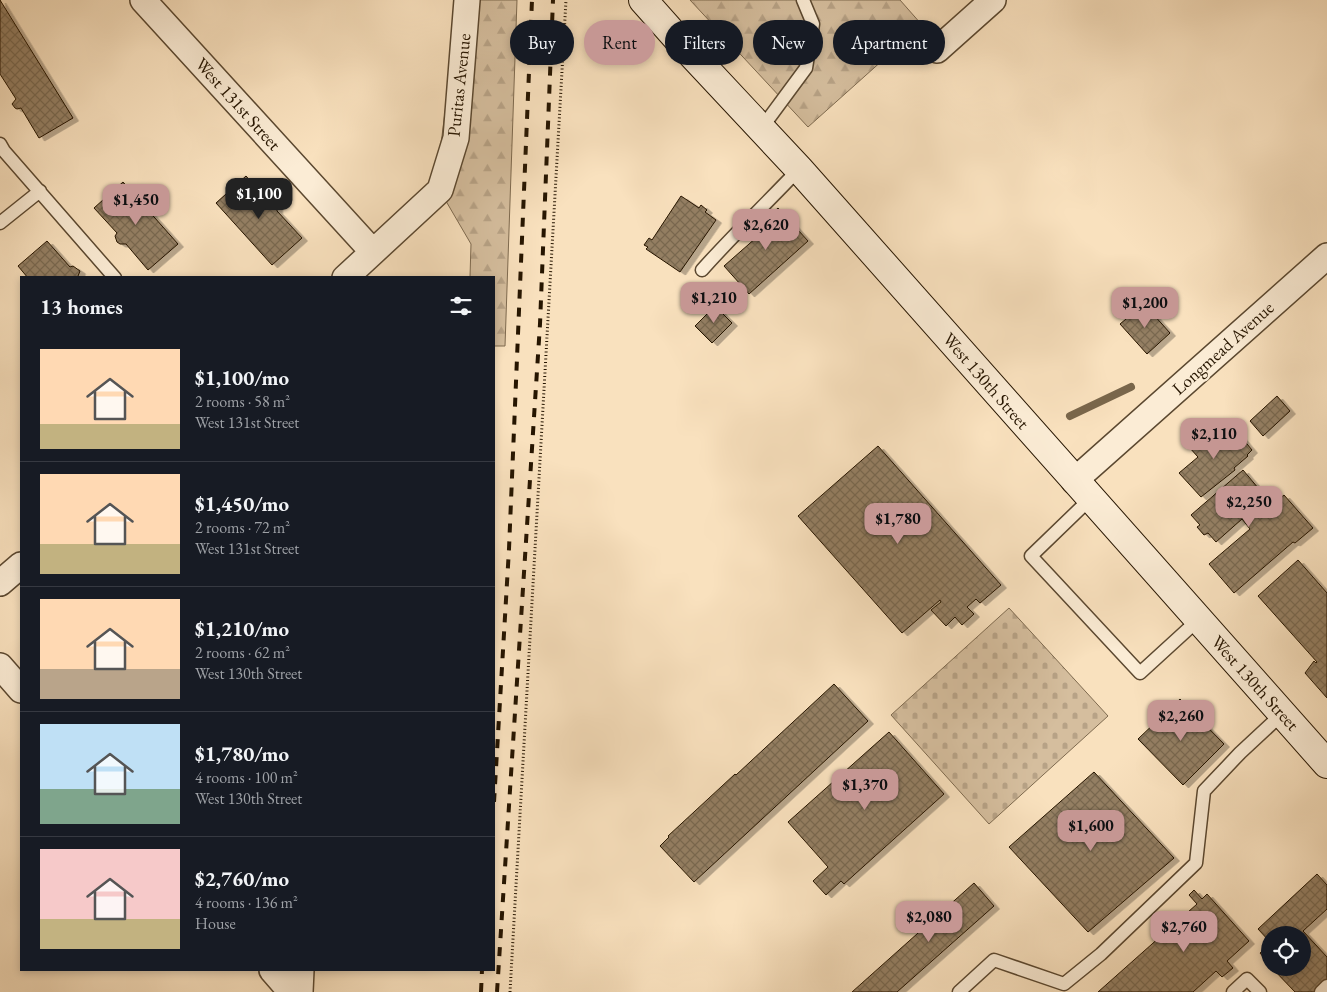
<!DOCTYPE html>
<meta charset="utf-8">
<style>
:root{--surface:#171b24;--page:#20242c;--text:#f1f3f6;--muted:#9ea1a6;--line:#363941;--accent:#c59692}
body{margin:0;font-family:"EB Garamond",serif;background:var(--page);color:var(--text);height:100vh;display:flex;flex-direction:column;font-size:19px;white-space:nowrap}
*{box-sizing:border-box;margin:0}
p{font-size:16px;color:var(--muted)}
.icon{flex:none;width:28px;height:28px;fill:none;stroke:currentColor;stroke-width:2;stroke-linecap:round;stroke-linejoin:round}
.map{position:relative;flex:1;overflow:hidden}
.panel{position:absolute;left:20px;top:276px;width:475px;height:695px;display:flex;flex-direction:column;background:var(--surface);border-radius:0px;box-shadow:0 2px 8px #0003}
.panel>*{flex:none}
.banner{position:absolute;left:510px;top:20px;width:475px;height:45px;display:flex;gap:10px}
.buttons{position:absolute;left:1261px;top:926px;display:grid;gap:10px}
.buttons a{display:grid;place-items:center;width:50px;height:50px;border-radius:50%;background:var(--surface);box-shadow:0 2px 8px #0003;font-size:25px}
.price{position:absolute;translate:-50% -42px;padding:0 11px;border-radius:10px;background:var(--accent);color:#111;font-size:16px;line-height:32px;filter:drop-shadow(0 1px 2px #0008)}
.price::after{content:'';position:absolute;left:50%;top:30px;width:15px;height:11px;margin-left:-8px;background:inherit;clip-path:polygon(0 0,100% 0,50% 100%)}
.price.on{background:#222;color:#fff}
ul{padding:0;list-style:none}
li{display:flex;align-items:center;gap:15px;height:125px;padding:0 20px}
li+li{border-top:1px solid var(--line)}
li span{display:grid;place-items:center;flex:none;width:140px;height:100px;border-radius:0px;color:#555}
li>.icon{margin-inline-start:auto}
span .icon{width:60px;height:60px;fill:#fffc;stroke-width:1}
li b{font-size:21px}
h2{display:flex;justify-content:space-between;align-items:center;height:60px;padding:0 20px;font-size:21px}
.pill{padding:0 18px;border-radius:22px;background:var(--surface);box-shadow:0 2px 8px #0003;font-size:18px;line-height:45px}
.pill.on{background:var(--accent);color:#111}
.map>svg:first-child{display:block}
.forest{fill:url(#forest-firs);stroke:#7e6a4f}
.cemetery{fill:url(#cemetery-stones);stroke:#7e6a4f}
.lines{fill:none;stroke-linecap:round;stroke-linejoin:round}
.stream{stroke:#79664b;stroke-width:8}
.building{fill:url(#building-cross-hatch);stroke:#261500;filter:url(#shadow)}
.lane-casing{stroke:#5b4830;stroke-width:15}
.street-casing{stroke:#5b4830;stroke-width:28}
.secondary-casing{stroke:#261500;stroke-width:30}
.path{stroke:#261500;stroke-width:3;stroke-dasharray:1 2.5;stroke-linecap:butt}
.lane{stroke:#fbecd5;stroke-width:12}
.street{stroke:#fbecd5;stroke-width:25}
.secondary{stroke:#fbecd5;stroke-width:28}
.rail{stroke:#261500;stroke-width:4;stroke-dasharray:9 9;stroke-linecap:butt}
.labels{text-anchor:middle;stroke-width:4.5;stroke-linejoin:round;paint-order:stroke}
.street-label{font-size:18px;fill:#261500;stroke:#fbecd5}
</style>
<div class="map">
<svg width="1327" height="992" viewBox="0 0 1327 992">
<defs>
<pattern id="forest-firs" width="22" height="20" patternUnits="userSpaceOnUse" patternTransform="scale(1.25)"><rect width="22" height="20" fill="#d5be9e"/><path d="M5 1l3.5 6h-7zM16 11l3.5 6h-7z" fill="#b7a286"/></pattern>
<pattern id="cemetery-stones" width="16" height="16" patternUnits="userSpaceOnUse" patternTransform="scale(1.25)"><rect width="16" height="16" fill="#d5be9e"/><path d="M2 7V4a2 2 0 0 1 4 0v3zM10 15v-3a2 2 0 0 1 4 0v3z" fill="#b7a286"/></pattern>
<pattern id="building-cross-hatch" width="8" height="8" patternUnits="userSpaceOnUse" patternTransform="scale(1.25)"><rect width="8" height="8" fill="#947f63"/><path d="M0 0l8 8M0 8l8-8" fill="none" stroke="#79674f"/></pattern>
<filter id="shadow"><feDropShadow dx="5.5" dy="3" stdDeviation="0" flood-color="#0004"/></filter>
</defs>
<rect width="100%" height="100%" fill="#f9e1be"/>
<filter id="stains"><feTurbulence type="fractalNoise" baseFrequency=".004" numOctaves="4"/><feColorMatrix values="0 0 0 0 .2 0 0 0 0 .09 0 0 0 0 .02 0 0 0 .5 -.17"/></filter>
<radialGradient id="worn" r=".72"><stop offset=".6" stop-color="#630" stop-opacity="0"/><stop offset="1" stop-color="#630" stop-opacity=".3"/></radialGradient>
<!-- forest -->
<path class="forest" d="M459,0H517L505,346H494V278L470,277L471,244L436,184Z
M690,0H900L922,25L808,127Z"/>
<!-- cemetery -->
<path class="cemetery" d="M1009,608L1108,716L989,824L891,715Z"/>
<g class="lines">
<!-- stream -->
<path class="stream" d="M1070,416L1131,387"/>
</g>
<!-- building -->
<path class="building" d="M0,0L73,118L39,138L21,108L17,109L15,108L12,104L16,99L0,74Z
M246,176L269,202H273L277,204V211L302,238L272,265L216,203Z
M123,182L178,244L148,270L126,244H120L117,242L115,236L117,233L94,208Z
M681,196L699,208L701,205L707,210L705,212L716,220L680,272L646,249L648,247L644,245L649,238L652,240Z
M778,208L808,241L749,294L724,266L757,237L752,232Z
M47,241L70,267L73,266L80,271L78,276L79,278H28L18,266Z
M1144,304L1170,333L1147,354L1120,324Z
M715,306L732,323L712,343L695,326Z
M1277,396L1290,411L1263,436L1250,421Z
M1232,426L1252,450L1247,455L1248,456L1234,468L1235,470L1201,497L1179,473L1198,457L1189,447V442L1201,432H1206L1214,441Z
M878,446L1001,585L980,603L976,599L967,607L974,614L962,625L955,617L946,626L931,610L941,602L940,600L902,633L798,516Z
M1243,470L1264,495L1270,490L1278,500L1284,495L1313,528L1295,543L1293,542L1234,593L1209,564L1250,529L1242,519L1216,542L1208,533L1204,535L1197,527L1200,525L1191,515Z
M1298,560L1327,593V698L1305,673L1314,661L1316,663L1317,662L1258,596Z
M834,684L868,721L694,882L660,846L669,837L668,836L735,774L736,775Z
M1180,699L1224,744L1183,785L1138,739Z
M889,732L944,794L844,884L841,881L826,895L813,881L828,867L788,822Z
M1094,772L1174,858L1088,932L1009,847Z
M1317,874L1327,885V909L1303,931L1327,957V983L1317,992H1295L1272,968H1302V935H1270V942L1258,929Z
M974,883L994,906L897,992H852Z
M1194,890L1202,899L1207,894L1249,941L1227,961L1233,968L1222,977L1216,971L1193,992H1098L1197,904L1189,895Z
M1270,944V965L1260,953Z"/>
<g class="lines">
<defs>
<path id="lane" d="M761,129L806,68L813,24L803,0
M0,144L4,151L115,278
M0,223L40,191
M702,270C733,235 767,203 799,169
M1090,499L1031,556L1140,673L1198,620
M959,992L994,960L1064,984L1101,954L1196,863L1204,791L1240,753L1282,714
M1233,992L1247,979L1260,992
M1321,992L1327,986"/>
<path id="street" d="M143,0L373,252
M937,50L993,0
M345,278L440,190L456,138L467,0
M1074,481L1327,256
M0,583L21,565
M0,666L21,690
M272,970L291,992
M300,992L301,970"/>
<path id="secondary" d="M643,0L683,45L799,169L1327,764"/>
</defs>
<!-- lane casing -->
<use href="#lane" class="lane-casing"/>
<!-- street casing -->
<use href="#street" class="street-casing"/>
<!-- secondary casing -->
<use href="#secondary" class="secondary-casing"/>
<!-- path -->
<path class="path" d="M510,992L566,0"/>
<!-- lane -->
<use href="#lane" class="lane"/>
<!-- street -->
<use href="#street" class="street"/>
<!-- secondary -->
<use href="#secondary" class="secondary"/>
<!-- rail -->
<path class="rail" d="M494,802L509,549L532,0
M481,992L482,970
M497,992L540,324L553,0"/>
</g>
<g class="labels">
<!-- street labels -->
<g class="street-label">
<text transform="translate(459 85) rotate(-84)" y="6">Puritas Avenue</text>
<text transform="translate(238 104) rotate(48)" y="6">West 131st Street</text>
<text transform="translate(1223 348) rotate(-42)" y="6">Longmead Avenue</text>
<text transform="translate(986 381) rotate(49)" y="6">West 130th Street</text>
<text transform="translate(1255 683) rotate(48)" y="6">West 130th Street</text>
</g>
</g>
<rect width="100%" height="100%" filter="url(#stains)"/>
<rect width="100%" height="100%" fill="url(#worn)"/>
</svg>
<div class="buttons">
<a><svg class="icon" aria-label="locate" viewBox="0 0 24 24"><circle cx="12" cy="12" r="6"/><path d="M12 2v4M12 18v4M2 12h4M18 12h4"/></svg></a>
</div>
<b class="price on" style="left:259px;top:220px">$1,100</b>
<b class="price" style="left:136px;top:226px">$1,450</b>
<b class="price" style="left:766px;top:251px">$2,620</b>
<b class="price" style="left:714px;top:324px">$1,210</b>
<b class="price" style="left:1145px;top:329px">$1,200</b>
<b class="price" style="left:1214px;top:460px">$2,110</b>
<b class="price" style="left:1249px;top:528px">$2,250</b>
<b class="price" style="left:898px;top:545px">$1,780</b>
<b class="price" style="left:1181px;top:742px">$2,260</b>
<b class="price" style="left:865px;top:811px">$1,370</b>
<b class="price" style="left:1091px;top:852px">$1,600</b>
<b class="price" style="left:929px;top:943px">$2,080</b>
<b class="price" style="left:1184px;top:953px">$2,760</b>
<div class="banner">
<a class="pill">Buy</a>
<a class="pill on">Rent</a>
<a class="pill">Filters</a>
<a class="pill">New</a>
<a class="pill">Apartment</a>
</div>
<section class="panel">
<h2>13 homes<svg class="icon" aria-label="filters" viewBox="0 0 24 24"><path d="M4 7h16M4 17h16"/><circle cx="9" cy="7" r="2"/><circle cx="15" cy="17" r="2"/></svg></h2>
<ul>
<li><span style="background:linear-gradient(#ffd9b3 75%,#c2b280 0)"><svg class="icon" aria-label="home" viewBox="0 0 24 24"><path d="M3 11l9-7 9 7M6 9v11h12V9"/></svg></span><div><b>$1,100/mo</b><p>2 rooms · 58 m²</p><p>West 131st Street</p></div></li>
<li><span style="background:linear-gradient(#ffd9b3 70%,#c2b280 0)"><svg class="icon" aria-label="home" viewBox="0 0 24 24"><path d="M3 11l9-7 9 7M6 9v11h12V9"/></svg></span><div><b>$1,450/mo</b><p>2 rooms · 72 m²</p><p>West 131st Street</p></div></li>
<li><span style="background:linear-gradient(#ffd9b3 70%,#b9a48a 0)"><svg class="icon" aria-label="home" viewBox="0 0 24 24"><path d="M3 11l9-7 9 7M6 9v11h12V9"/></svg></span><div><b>$1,210/mo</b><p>2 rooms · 62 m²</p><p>West 130th Street</p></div></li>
<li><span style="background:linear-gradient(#bfe0f5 65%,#7fa58c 0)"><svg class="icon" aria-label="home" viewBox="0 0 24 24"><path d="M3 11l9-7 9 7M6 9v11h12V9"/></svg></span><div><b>$1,780/mo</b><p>4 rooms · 100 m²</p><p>West 130th Street</p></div></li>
<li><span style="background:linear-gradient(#f6c9c9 70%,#c2b280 0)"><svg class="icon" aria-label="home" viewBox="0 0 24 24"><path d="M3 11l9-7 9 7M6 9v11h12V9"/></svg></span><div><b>$2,760/mo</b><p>4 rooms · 136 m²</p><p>House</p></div></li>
</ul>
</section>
</div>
